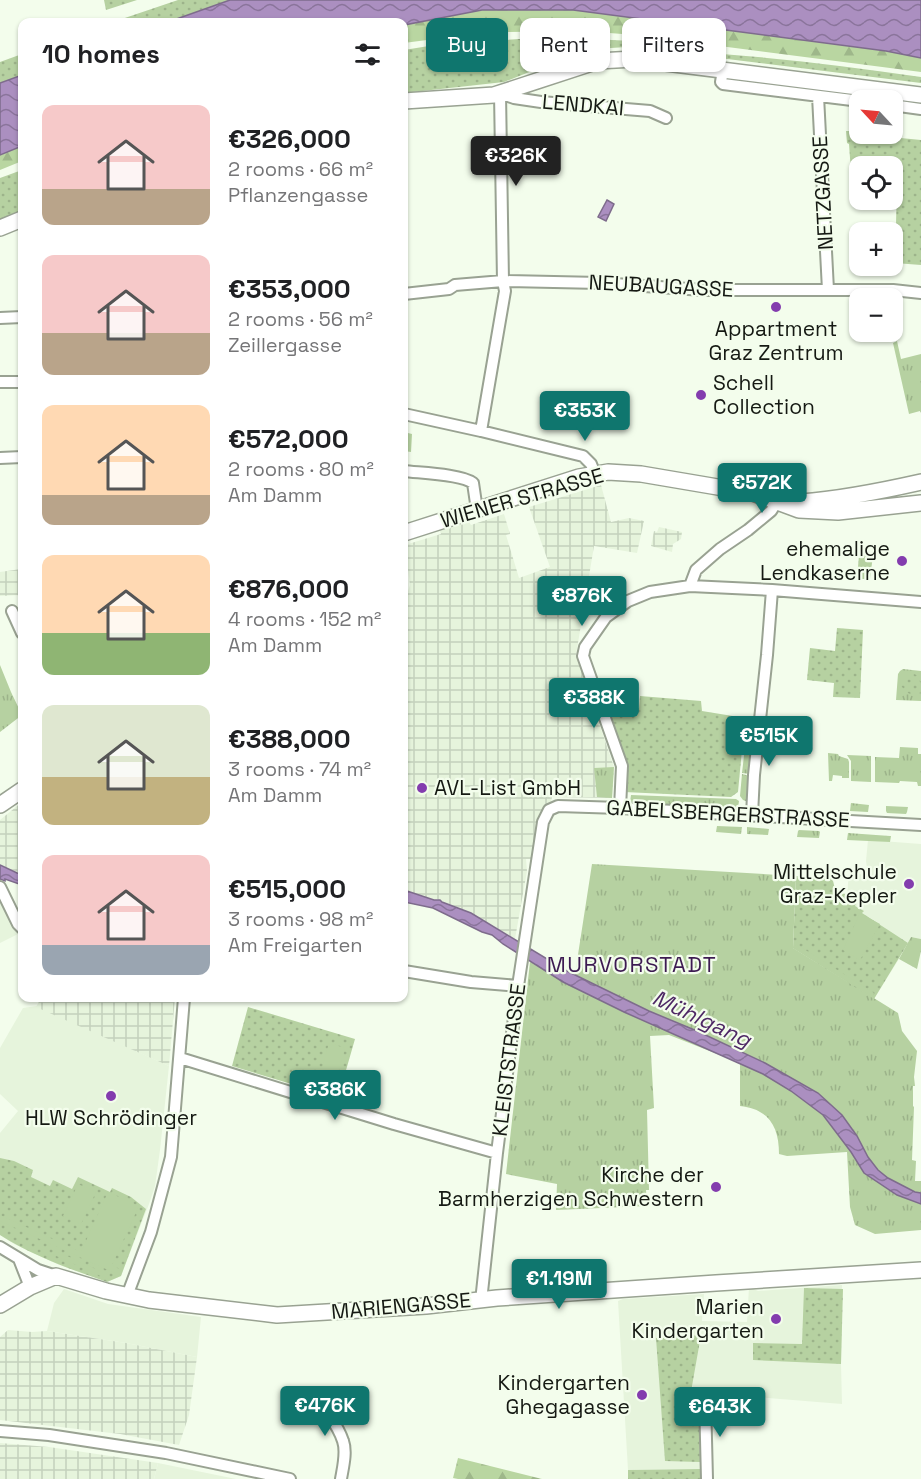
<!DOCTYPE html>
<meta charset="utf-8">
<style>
:root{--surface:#fff;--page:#f6f6f6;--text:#202124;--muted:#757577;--accent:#0f766e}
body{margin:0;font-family:"Space Grotesk",sans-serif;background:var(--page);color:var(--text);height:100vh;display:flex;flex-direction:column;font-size:22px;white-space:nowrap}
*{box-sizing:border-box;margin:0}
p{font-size:20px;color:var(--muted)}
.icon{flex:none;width:33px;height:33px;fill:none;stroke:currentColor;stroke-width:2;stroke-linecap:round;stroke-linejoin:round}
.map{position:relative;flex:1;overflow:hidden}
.drawer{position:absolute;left:18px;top:18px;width:390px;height:984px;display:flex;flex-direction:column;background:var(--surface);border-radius:12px;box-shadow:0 2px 4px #0004}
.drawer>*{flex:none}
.top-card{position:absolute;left:426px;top:18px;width:405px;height:54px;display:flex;gap:12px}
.needle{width:39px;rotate:296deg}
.fabs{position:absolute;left:849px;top:90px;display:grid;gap:12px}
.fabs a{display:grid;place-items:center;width:54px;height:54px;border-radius:12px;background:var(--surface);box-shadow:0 2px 4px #0004;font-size:30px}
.price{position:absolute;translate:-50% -51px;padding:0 14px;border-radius:6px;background:var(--accent);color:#fff;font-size:20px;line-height:39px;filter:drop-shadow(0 2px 3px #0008)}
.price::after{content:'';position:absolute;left:50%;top:36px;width:18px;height:14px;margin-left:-9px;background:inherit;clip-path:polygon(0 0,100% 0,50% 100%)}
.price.current{background:#222;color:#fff}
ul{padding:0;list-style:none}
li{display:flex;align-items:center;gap:18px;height:150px;padding:0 24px}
li span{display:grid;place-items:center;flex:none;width:168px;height:120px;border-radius:12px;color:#555}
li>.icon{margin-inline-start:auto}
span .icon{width:72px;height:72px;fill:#fffc;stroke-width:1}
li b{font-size:26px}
h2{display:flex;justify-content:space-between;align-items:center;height:72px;padding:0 24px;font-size:26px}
.pill{padding:0 21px;border-radius:12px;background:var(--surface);box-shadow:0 2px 4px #0004;font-size:21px;line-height:54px}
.pill.current{background:var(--accent);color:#fff}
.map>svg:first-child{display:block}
.built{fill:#e6f4dc}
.industrial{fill:url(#industrial-grid)}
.grass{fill:url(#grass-tufts)}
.forest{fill:url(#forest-firs)}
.park{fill:url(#park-dots)}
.pitch{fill:#b6d1a1}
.water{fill:url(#water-waves);stroke:#7e6c8c;stroke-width:1.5}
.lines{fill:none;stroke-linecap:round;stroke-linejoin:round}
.street-casing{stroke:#99a292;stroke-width:14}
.secondary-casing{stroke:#99a292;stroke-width:18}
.street{stroke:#fff;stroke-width:10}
.secondary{stroke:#fff;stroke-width:15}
.poi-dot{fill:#833cae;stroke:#f3fdec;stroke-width:2}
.labels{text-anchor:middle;stroke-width:4.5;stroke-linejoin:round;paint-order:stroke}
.street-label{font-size:21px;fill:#151913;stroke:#f3fdec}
.poi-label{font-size:21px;fill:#151913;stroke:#f3fdec;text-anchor:end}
.neighbourhood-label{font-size:22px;letter-spacing:1.5px;fill:#3d1b52;stroke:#f3fdec}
.water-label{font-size:22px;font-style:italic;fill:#4e2865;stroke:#f3fdec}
</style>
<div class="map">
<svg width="921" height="1479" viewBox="0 0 921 1479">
<defs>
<pattern id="industrial-grid" width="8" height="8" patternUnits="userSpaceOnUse" patternTransform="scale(1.5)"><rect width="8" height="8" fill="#e6f4dc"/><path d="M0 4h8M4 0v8" fill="none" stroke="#c4d1bc"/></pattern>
<pattern id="grass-tufts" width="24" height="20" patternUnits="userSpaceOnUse" patternTransform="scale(1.5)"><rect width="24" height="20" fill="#b6d1a1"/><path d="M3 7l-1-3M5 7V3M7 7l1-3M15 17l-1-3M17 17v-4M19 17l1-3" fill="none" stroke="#9cb38a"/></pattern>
<pattern id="forest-firs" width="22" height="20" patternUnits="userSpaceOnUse" patternTransform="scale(1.5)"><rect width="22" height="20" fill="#b9d6a1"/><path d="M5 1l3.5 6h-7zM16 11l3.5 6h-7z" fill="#9eb78a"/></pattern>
<pattern id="park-dots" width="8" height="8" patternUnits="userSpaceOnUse" patternTransform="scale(1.5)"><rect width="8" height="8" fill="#b6d1a1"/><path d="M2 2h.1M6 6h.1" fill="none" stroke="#9cb38a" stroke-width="1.8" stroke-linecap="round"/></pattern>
<pattern id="water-waves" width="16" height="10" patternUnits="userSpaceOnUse" patternTransform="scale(1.5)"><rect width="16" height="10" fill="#ab8fc0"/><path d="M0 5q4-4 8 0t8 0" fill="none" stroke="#8a749b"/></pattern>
</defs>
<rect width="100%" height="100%" fill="#f3fdec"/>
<!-- built -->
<path class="built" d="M868,840L921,844V939L911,937L899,959L874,999L796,876L832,877L836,893L847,894L849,873L868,875L866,861Z
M0,893L22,932L0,943Z
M37,1006L169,1066L160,1150L155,1186L149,1204L121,1276L107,1282L57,1264L14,1244L0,1235V1133L18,1111L0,1094V1048L23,1008Z
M842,1285L841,1364L842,1404L705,1393L692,1386L694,1401L699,1410L700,1469L628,1470L618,1301L623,1299L704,1294L702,1321L747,1322L749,1287L758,1291Z
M64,1289L108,1304L201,1317L197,1357L126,1343L47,1331L54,1303Z
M158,1463L236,1479H154Z"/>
<!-- industrial -->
<path class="industrial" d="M601,485L611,522L629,518L644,521L637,553L594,546L576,655L614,767L612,798L552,797L551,803L539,817L532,859H526L527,871L515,939L471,913L437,899L434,900L404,890V603L410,585L405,545L441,534L440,531L469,522L471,525L504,514L510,534L506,535L519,578L550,567L529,507Z
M659,527L682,532L681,539L673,544L672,552L651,546L654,531L657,532Z
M21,569L22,595L0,596V572Z
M22,802V874L17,873L0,865V820Z
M41,998H175L169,1066L36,1007Z
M8,1330L32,1332L47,1331L126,1343L197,1357L189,1415L179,1445L120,1434L0,1420V1337Z
M0,1443L49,1447L158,1463L154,1479H0Z"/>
<!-- grass -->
<path class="grass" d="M897,341L901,359L921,354V413L920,411L909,414L893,343Z
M404,432L412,434L411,452L404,451Z
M859,555H873L870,579H857Z
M0,665L11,692L22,715L0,732Z
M903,669L921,671V701L896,700L898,674L900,671Z
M747,730L754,731L750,774L742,773Z
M900,747L918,748V754H921V786H918L917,782L900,781L899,783L875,782V757L899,758Z
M828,753L838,754L839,756L848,759L849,762V778H842V776L833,775L832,781H829Z
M847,755L871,756V782L851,781V761Z
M614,767L612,798L597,797L594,768Z
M742,774L750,776L748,802L743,800L740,796Z
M631,795L736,799L739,801L738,808L630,802Z
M851,803L869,805L868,812L850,811Z
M886,806L908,807L907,812L906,814L887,813L886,811Z
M717,826L742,827L741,834L716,832Z
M747,827L769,829L768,835L747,834Z
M799,830L819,831L820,832L819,838L797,837L798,831Z
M848,833L890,836H891L890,842L847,840Z
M592,864L796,876L793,948L898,1013L902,1031L917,1051L914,1077L915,1086H913V1106L914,1107L912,1160L916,1161L915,1181H921V1230L875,1234L855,1225L850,1207L847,1152L787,1156L779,1154C779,1127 769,1109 740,1106V1063L669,1035L650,1036L654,1108L647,1110L649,1190H646L647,1206L556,1210L557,1184L506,1174L530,962L566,970L575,974Z
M911,937L921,939V951L917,969L899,959Z"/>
<!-- forest -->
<path class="forest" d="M482,10H573L886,51L921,58V72L635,35L584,31L505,32L442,38L404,43V25Z
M22,146V161L0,170V155Z
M458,1458L542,1479H458L453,1478Z"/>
<!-- park -->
<path class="park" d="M104,0H137L106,10Z
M178,0H230L168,22H113Z
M519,39H569L590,41L591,39L633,41L706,52L712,54L715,57L627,47L595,49L577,53L504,82L404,93V50L435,45Z
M22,54V75L0,83V62Z
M722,54C788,59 855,67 921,77V83L719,58Z
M846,131H859L860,134H879L880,136L921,140V265L895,263L897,185H893L892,166H860L859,186H852L849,144L847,143Z
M22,170V212L0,220V178Z
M837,628L863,630L860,698L833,697L834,683L807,680L810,648L835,651Z
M914,674L919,676L921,687L920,698L908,693L900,685L902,679Z
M640,696L701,701L702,711L745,718L738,792L731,797L624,792L605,711L639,708Z
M796,876L832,877L836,893L847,894L858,899L855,906L864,911L862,913L908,943L874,999L793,948Z
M248,1007L355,1039L338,1098L232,1066Z
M0,1158L14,1161L33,1170L31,1177L50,1186L53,1180L72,1189L78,1177L110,1192L112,1188L131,1197L146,1209L121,1276L107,1282C70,1269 33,1256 0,1235Z
M804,1288L843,1289L841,1364L753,1360V1343L802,1344Z
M701,1335L692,1386L694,1401L699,1410L700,1462L665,1461L656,1338Z
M700,1469V1479H628V1470Z"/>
<!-- pitch -->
<path class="pitch" d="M860,913L880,924L860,960L843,950Z
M796,944L874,993L872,997L793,948Z
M329,1043L345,1048L334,1087L318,1083Z
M78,1184L96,1192L81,1224L63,1216Z
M108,1192L139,1206L112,1265L121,1270L119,1275L0,1221V1215L81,1252Z
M54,1250L109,1275L107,1279L52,1254Z"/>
<!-- water -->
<path class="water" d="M230,0H921V58L886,51L573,10H482L404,25V22H168Z
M22,75V146L0,155V83Z
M607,200L614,204L606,221L598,217Z
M0,865L17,873L22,874V885L5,879V881L0,879Z
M404,890L434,900H440L442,902L471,913L567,971L649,1011L697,1031L765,1063L818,1093L842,1115L857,1136L868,1157L878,1170L888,1178L915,1192L921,1193V1204L897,1195L864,1173L851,1152L823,1115L791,1091L763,1074L624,1012L563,982L503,944L492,935L482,932L433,908L404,902Z"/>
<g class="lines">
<defs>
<path id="street" d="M723,70L721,82L723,84L860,101
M818,96L828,290
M892,105L921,109
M404,294L449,289L455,285L503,281L600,283L703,290H893L921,293
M0,318L22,317
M0,382H22
M404,414L481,431L583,456L591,464L595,474
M481,431L505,291L503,281L500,93L514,98L541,102L650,111L666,118
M0,458L22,457
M404,471C420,473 461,474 473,483L477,510
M690,586L696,570L720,549L748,530L771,511L777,502
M12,611L22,633
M620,808L622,766L583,656L585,647L606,617L628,601L650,592L690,586L772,590L921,602
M752,815L754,775L767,655L772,590
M0,887L18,924L22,928
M404,971L471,982L518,986
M180,1058L394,1124L497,1153
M0,1247L38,1270L56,1276
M19,1259L30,1287
M127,1296L151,1232L171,1157L184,998
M483,1299L482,1292L497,1153L518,986L543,822L549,810L558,806L620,808L921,825
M309,1395C323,1407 337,1423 343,1441C347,1452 343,1467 341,1479
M705,1399L707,1479
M0,1431L49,1435L166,1453L290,1479"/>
<path id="secondary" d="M404,101L494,95L598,61L634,59L921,95
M0,228L22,219
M801,502C842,499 881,491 921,482
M404,533L579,477L608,472L641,474L753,493L799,510L838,512L921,503
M0,805L22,790
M0,1305L30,1287L56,1276L106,1291L149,1300L277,1315L426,1306L497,1298L716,1283L921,1270"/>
</defs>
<!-- street casing -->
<use href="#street" class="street-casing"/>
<!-- secondary casing -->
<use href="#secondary" class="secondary-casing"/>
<!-- street -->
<use href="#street" class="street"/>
<!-- secondary -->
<use href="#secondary" class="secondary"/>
</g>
<!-- markers -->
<g class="poi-dot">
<circle cx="776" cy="307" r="6"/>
<circle cx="701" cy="395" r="6"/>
<circle cx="902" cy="561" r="6"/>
<circle cx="422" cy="788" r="6"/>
<circle cx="909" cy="884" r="6"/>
<circle cx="111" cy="1096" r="6"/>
<circle cx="716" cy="1187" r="6"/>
<circle cx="776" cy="1319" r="6"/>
<circle cx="642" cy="1395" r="6"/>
</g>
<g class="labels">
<!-- street labels -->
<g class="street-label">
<text transform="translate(583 105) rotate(5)" y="7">LENDKAI</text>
<text transform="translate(823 193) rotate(-93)" y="7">NETZGASSE</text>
<text transform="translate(661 286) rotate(3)" y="7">NEUBAUGASSE</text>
<text transform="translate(522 498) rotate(-16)" y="7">WIENER STRASSE</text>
<text transform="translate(728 814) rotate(3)" y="7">GABELSBERGERSTRASSE</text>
<text transform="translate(509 1060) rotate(-83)" y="7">KLEISTSTRASSE</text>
<text transform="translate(401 1306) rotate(-5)" y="7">MARIENGASSE</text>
</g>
<!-- poi labels -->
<g class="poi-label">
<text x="776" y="336" text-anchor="middle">Appartment<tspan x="776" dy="24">Graz Zentrum</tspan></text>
<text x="713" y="390" text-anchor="start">Schell<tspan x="713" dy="24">Collection</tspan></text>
<text x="890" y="556">ehemalige<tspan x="890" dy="24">Lendkaserne</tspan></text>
<text x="434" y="795" text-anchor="start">AVL-List GmbH</text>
<text x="897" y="879">Mittelschule<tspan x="897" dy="24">Graz-Kepler</tspan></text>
<text x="111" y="1125" text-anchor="middle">HLW Schrödinger</text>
<text x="704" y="1182">Kirche der<tspan x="704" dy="24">Barmherzigen Schwestern</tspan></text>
<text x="764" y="1314">Marien<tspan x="764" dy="24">Kindergarten</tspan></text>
<text x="630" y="1390">Kindergarten<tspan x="630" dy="24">Ghegagasse</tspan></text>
</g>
<!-- neighbourhood labels -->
<g class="neighbourhood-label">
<text x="632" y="972">MURVORSTADT</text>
</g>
<!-- water labels -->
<g class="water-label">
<text transform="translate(702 1018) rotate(25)" y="8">Mühlgang</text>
</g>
</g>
</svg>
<div class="fabs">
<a><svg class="needle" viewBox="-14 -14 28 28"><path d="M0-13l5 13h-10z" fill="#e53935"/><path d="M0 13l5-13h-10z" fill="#757577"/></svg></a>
<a><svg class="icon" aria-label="locate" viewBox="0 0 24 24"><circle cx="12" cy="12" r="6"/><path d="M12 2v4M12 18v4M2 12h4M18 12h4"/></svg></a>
<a>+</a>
<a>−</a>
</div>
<b class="price current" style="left:516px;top:187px">€326K</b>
<b class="price" style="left:585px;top:442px">€353K</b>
<b class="price" style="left:762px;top:514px">€572K</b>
<b class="price" style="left:582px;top:627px">€876K</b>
<b class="price" style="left:594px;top:729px">€388K</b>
<b class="price" style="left:769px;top:767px">€515K</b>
<b class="price" style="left:335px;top:1121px">€386K</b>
<b class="price" style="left:559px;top:1310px">€1.19M</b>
<b class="price" style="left:325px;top:1437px">€476K</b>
<b class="price" style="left:720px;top:1438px">€643K</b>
<div class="top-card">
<a class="pill current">Buy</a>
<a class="pill">Rent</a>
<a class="pill">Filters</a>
</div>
<section class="drawer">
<h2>10 homes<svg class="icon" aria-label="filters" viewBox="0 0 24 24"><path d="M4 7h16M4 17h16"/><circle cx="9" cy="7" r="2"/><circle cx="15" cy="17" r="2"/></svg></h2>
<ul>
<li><span style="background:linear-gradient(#f6c9c9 70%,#b9a48a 0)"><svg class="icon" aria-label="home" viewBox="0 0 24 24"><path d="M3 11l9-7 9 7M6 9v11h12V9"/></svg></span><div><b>€326,000</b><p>2 rooms · 66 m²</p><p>Pflanzengasse</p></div></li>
<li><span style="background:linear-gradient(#f6c9c9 65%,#b9a48a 0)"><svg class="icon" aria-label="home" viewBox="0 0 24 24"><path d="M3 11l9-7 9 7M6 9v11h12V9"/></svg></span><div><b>€353,000</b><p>2 rooms · 56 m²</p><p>Zeillergasse</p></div></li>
<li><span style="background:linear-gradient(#ffd9b3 75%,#b9a48a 0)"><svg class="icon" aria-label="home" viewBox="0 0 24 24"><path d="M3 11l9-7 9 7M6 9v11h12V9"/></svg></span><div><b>€572,000</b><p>2 rooms · 80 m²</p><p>Am Damm</p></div></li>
<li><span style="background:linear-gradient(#ffd9b3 65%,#8fb573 0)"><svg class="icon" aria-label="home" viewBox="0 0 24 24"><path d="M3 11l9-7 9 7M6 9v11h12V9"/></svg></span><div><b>€876,000</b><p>4 rooms · 152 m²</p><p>Am Damm</p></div></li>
<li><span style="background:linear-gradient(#dfe7d0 60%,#c2b280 0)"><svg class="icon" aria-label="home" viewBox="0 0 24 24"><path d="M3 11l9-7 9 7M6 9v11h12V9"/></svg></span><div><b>€388,000</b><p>3 rooms · 74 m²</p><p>Am Damm</p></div></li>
<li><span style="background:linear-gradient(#f6c9c9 75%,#9aa5b1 0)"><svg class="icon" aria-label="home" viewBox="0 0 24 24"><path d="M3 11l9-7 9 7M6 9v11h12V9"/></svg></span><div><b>€515,000</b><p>3 rooms · 98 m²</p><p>Am Freigarten</p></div></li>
</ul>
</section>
</div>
